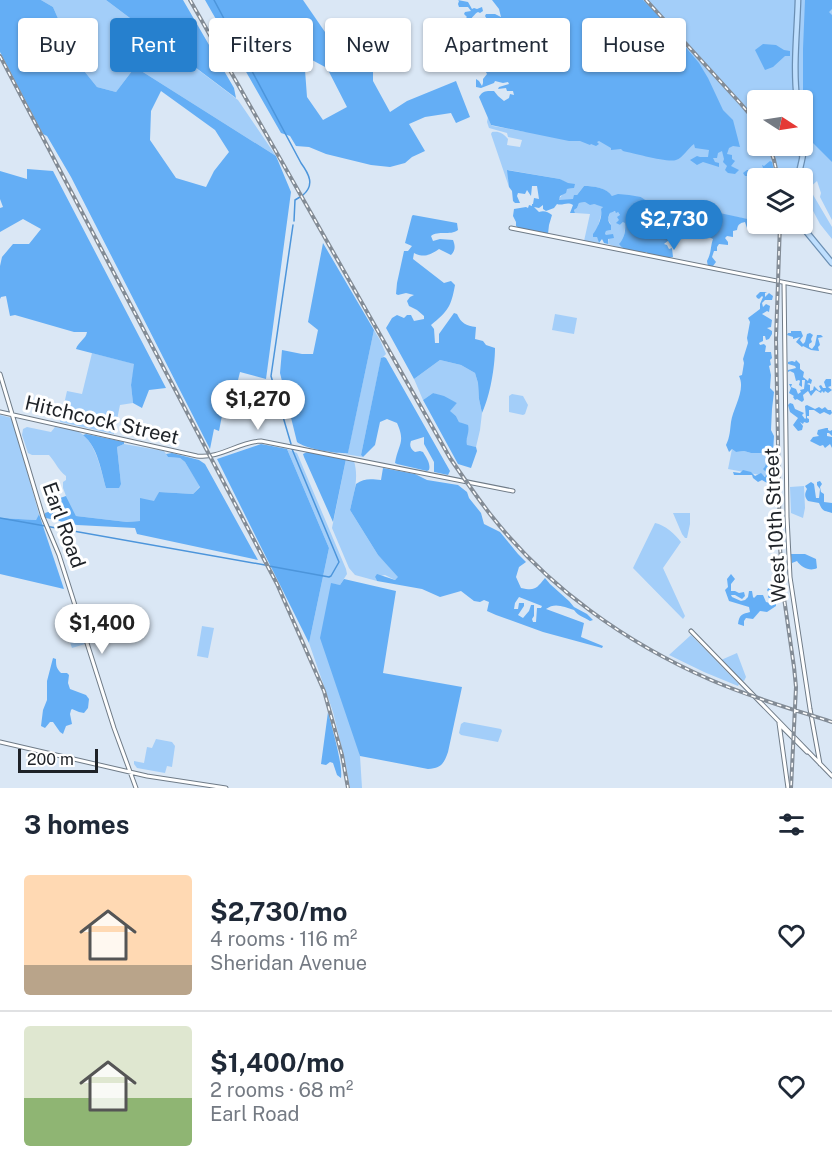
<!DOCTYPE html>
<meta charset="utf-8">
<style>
:root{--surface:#fff;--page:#f6f6f7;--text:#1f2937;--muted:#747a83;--line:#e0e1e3;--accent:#2680ce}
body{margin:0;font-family:"Public Sans",sans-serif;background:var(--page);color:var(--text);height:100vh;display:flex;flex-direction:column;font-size:22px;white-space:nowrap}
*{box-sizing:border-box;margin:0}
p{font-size:20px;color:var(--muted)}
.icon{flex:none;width:33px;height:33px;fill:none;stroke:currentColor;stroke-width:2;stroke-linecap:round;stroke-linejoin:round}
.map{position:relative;height:788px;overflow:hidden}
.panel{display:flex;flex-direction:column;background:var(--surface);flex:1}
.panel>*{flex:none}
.top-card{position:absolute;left:18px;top:18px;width:796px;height:54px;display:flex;gap:12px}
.needle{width:39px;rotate:102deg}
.fabs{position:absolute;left:747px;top:90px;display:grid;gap:12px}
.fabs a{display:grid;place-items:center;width:66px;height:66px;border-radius:6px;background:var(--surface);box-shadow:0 2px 4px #0004;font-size:30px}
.scale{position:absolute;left:18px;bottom:15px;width:80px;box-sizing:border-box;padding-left:6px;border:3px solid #1e2227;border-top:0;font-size:16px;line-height:21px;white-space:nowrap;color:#1e2227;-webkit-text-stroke:4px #fff;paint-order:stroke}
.price{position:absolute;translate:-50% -51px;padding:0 14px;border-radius:21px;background:#fff;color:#222;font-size:20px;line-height:39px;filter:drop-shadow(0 2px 3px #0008)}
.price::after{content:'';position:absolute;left:50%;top:36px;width:18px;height:14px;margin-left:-9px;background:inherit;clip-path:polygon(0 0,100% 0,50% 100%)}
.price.current{background:var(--accent);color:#fff}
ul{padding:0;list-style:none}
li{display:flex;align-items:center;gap:18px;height:150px;padding:0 24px}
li+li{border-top:2px solid var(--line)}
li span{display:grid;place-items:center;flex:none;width:168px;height:120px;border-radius:6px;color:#555}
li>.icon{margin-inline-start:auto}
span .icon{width:72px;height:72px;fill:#fffc;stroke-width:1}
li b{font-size:26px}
h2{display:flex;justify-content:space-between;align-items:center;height:72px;padding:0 24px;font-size:26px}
.pill{padding:0 21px;border-radius:6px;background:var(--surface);box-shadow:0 2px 4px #0004;font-size:21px;line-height:54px}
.pill.current{background:var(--accent);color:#fff}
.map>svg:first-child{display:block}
.green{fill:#a3cef9;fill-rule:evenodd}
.forest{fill:#64aef5;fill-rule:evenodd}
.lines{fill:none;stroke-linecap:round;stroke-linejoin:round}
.stream{stroke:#4c95db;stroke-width:1.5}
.tertiary-casing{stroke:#6f7b87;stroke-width:5}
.primary-casing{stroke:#6b8fb3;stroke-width:7}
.tertiary{stroke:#fff;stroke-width:3}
.primary{stroke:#bfdffe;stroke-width:4.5}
.rail-casing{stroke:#838c96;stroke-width:4}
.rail{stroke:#fff;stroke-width:1.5;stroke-dasharray:4.5;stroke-linecap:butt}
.labels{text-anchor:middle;stroke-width:6;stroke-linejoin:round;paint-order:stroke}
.street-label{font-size:20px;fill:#1e2227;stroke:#fff}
</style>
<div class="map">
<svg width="832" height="788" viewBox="0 0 832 788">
<rect width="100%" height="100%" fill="#dae7f5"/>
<!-- green -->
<path class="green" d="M41,0H106L238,100L276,156L135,67L116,92L97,87L77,62L53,7Z
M498,0H832V220L820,197L821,193L817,181L809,188L832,227V239L820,224L803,192L802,178H758L757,221L715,213L714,216L708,215L710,210H702L696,207L660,202L647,201L641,197L612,196C607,188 593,186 584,186L573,200H558L567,189L574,188L560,179L508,170L509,187L491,134L492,132C499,131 503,133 508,139L507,145L520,147L522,140L508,137L507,133L489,128L487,122L488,117L491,125L493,126L526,132L521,77ZM758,100H802V146H758Z
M585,202L603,206C601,220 594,230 599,243L584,241L590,214L575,213L574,210L577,208L579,203Z
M612,211L618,212L620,215V220L617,223L620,225L623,222H625C626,231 622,239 623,249L608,244L609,235H605V234L606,231L611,230V225L608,219L610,213Z
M555,314L577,318L574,334L552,330Z
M374,330L380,340L386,354L381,359L361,455L363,457L345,454L348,452Z
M92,353L135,364L131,385L133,403L120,405L114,434L60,422L67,391L82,394Z
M440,360L461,365L475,373L478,383L479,399L482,413L480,430L476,447L467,446L465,441L467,437L463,424L459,422L456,416L449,411L457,403L433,393L423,400L414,379Z
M512,394L523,396L528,405L525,414L523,415L509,412V396Z
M0,415L12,418L39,514L36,520L0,518Z
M27,427L51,432L55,427C63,428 73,429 79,432C96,441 101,471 106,488L121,484L117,447L124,444L164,451L168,457L180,458L185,462L200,486L193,494L159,492L155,501L140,521L127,522L76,516L66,496L63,488V482L66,480V476C58,470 56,463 49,455H32L28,453L22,435L23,429Z
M287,449L297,453L346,569L347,574L340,585L331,584L360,756L362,788H350L346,765L333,712L309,643L329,548Z
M732,449L736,452L744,451L751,453L764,452L766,461V476L728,469Z
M346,459L354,461C359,478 354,493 350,510L378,555L399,577L395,580L385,575L375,577L377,581L355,575L349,568L332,528Z
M804,486L805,508L803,518L791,513L790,487Z
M673,513H690V524L687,538H685L682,534Z
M655,523C665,525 675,534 681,542L663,568L685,616L683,619L633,568Z
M78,619L85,644L72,648L66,631L71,629L69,621Z
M202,626L214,628L208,658L197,656Z
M691,635L739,684L738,686L704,672L669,655Z
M737,653L746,677L744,681L740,680L721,660Z
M464,722L501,729L502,731L498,742L461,735L459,733L461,724Z
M156,739L172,742L175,746L172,767L167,766L165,773L137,768L134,764V761L144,763L147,747L152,748Z"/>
<!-- forest -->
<path class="forest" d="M0,0H41L53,7L77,62L97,87L116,92L135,67L276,156L291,192L266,379L240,372L234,396L226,395L219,431L214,429L210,449L71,177L47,136L43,134L0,52ZM161,91L215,130L229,152L214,171L206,187L176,178L150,140L151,111Z
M106,0H183L234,88L236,98Z
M205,0H303L336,48L373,72V81L390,112L407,101L456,81L470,117L456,123L451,113L425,117L409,124L425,151L412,157L405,163L390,167L371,165L326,154L309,147L296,146L290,136L281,133ZM312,60L327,68L347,107L323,120L307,97L305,70Z
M458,0L468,2L472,9L474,8L477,9L482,7L483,11L480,13L478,12C474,14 473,18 469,20V23H476L478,25L481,21L485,22L488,21L485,16L486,14H495L501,17L499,9L492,0H643L660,17L662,24L667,25L668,31L683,44L699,63L708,78L723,110L733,120L740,147L733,146L729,148L727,154L732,155V159L735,161L731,166L739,170L735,174L728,173L725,170L727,166L723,162L724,159L722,151L718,153L717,158H713L715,162L719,163V167L703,162L697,165L690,160L697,156L700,157H708L709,150L695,148L694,144C688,148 683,158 676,160C668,163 633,153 623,151L621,149L611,150V148L599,141L597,142L599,144L596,146L591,144L590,145L580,141H569L491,125L479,97C483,90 487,91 494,91L498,96L504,101L509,98L510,94L514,95L513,91H507L506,88L498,89L499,87L509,84L508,82L503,83L495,81L494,83L481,88L476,87V79L479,81L482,86L483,83V79L487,74L484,68C478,64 473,66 466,66L465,57L557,24V21L465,54L460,50L461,43L456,32L459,28L453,26L452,18L458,21L461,20L462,23L464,24L466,22L465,19L467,17L464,14L465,12L471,11L468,7H459L458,4L459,1Z
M805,0H832V9L829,12L832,15V162L813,143L803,93V49Z
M763,44L776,45L784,50L790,51V56H785L773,67L765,70L755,50Z
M770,161L772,162L775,176L772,178L757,179L750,176H745L743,173L747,170H755L758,174H763L764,171L762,165L764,166Z
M27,169L53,171L166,388L149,390L142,408L133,403L131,385L134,364L76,349C78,342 86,339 87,332H74L15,315L10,316L6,296L1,297L0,299V266L2,257L13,244H29L41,229L23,219L0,232V208L3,207L0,199V171L27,179Z
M507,170L560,179L568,183L575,184L574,188L567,189L566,193L560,196L559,200L573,199L574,195H577L584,186C594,186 607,188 612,196L618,194L629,195L641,197L647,201L660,202L696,207L702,210L710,209L708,215L702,214L697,215L695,211L690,213L686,211H682L680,209H678L676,212L678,211L680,216L683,219L682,221L677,222L676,226L674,229L675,231L673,232L674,236L664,244L667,245L669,249L672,248L673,257C665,259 658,255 650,255L646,252L644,254C636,253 624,251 619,244C624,239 626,230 625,223L623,222L620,225L616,223L619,220L617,217L620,215L618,212L616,213L615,211L610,213C608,217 607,221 611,225V230L606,231L605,234L606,235L613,234L614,238L608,239V244L604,243L602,239L599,243L597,237H593V234C597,229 603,217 601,209L603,207L594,204L590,205L585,202L579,203L577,208L574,210L575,213H570L573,205C567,201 563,206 557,204L554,208L546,211L543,209V205L539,208L534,207L539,212C544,210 548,212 552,215L549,225L548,234L520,229L516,226V222L513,216L514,209L526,207L528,208L529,205L532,206V204H533L534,198L539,199L537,186H532L531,196L527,190L525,194L518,193L517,196L520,203H515L513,201L512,191L509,187Z
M715,212L757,221L758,224H769L775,226L774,229L769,231L758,227L755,230L750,228H747L745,222C740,223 738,224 737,230L733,231V237L727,236L725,238L728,242V245L719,244L717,247V251H714L712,257L716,262L713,266L708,267L707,261C712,251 710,248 713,239L709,237V235H713L712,232L718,226V220L714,216Z
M413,215L457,223L458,230C450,236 438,230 431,236L433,241L440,239L453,240C455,245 456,250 451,255L439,249C430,255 424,258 414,253L413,259L444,283L451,281L455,285C451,307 448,311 431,325L434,329L435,343H439V334L454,313L457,314C461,323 466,326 476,327L475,339L483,341L486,345L495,348C495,367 490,396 482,413L479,399L478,383L475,373L461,365L440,360L414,379L386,328L392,318L397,315L404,318L407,315H411L414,321L424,319V316L417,310L409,306L407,301L410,297L414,295L406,293L398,295L396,294L397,283L404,251H408L412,246L405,243L412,216Z
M323,243L374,330L348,453C337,454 306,449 297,442L280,373L282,350L302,354H313L318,330L308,322Z
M760,292H767L765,293V297L769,293L773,296L772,300H765L762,303L763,307L766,304L770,306L769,312L767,311L762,314L772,320L771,327L767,328L772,331V334L769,339L766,340L765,336H763V341L759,343L760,345L764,344L766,346L765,352H771L772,358L770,360L771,365L769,366L771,375L770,388L774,392L772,409L771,430L774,436L773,454L776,460L774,473L772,474L770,479L771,483H767L762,480L758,482L753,478L752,475H734L733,472L740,473L743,470L751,472L755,476L761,473L765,477L767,473L763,469C768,465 766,458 764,453H751L744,451L736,452L732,449L729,452L726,445C730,437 730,430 731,422C733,408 746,390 739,376L742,375L744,363L743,359L748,343L747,338L750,322L748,318L760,309V304L763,297L762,296L759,299L757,298L756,296Z
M791,331H801L803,336L800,340L803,344L805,342L807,334L810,333L813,335L811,339L812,342L809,344V347L812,349L815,345L817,335H821L823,337L818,338L820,345L818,347L819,351L811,350L803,346L802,347L796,342L800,337L793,339V337L787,335L788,333H791Z
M384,357L386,358L450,471L448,475L434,472V462L424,444V437L411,441C409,446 411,449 415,452L420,451L423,452C426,457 431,464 429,470L427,471L397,464L395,463C398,444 406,443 397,423L387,419L380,422L375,445L363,457L361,455L381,358Z
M796,360L800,364V369L804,372L803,377L808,381L809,378L812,380L811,384L809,383L807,384L810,385V391L813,390L814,386L819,391L821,390L819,386L821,385L823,388H826L824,382L826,379H831V386L828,387L832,390L828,393L825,391L824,393L822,391L821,393L816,390L811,396L808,391L803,395L804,400L802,402L797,399L795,400L793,397L794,396L789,393L791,388L789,384H792L791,387L796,389L798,394L801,392L800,390L804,389L805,380H802V387L799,385L800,381L799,380L796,381L794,373L790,371L788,372V370L796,368L795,366L788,364V362L792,361L795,362Z
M433,393L444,396L457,403L450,411L456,416L459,422L468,425C470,433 465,438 467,445L476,447L477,451L471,468L458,464L423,400Z
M790,403L793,404L795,409L804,413L802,415L805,419L806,418L805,406L807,405L815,409L819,407L822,409L825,407L828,410H831L832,413L830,415L824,412L820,414L814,410H809V416H807V418L809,419V422L807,423L804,422L803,424L800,422L803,426L802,430L798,431L793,425L798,418L790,412L788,405Z
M826,428H828V430L830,431L832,430V436L829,433H827V436L832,437V448L830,444L825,448L823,445L820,446L810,441L813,437L819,436L817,434L818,430Z
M86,434L124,442V444L117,447L121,484L119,488H106C101,471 98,447 83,435Z
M261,444L287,449L329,548L309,643L217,459Z
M307,452L346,459L333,522L304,457L303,454Z
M172,453L199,460L205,464L258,560L137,534L135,528L77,525L46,518L45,516V513L48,512L61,513L60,509L51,506L50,504L54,500L66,496L76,516L127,522L140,521V498L154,501L159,492L193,494L200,487L185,462L180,458L168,457L166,454Z
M383,468L415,474L427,480L458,485L467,492L469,498L481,513L484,524L500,532L518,554L526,562L519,567L516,577L521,588C535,591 536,589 545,578L550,584L569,601L574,607L587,614L593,620L590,621C583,616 579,617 574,610C564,607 555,602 546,609L584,623L581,637L603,646L602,648L543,632L496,615L487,611L489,602L484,600L480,602L474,601L461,591L440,597L422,589L377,581L375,577L377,574L395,580L398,577L378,555L350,510L356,484C364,478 371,479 381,480ZM519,597L542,606L541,608H537L536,622H533L532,619L534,616V605H531L529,611L523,618L518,615L524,606V603H519L518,609H514L515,603Z
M820,481L822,484L820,487L821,492L824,494V502L832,503V513C823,510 823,512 819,503L808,501C805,497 804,495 807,489L805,486L811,482L814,484L816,498H819L820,489L817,485V482Z
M39,514L64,589L0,574V518L36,520Z
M791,554H805L816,559L817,568C810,572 801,567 797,561L792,563Z
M731,574L735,579L731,584V591H735L739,593L744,592L745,596L742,599L735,595H731L732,597L741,601L745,600L748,597L749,591H752L753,597L754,598L757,595H763L766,602L770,603L771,600L768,597L769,593L767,590L769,587C775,588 773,591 776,595C776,597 778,598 779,599L776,603V606L767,612L760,611L753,619L746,618L744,621V626L738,624C739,614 743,614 750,612L749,607L729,601L725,590L728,587L727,579Z
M344,579L396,591L383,673L462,687L448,752C444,764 441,768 428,769L360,756L320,638L331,583L340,585Z
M53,658L56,659C56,665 56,668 61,673H67L69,675L68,683L70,689L86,695L89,699L88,708L84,713L79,712L72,709L71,710L70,714L72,724L66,726L63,734L60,732L53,722H50L45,728L41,726L43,710L47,700V681Z
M328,712C332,728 343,764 341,778L337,775L333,763L330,762L326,765L321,764Z"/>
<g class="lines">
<!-- stream -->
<path class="stream" d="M214,0L301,163C309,174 315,185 303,195
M294,221L295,200L300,197
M291,444L271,376L293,225
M0,518L265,565
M269,566L329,577L331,576L339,562L292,449"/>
<defs>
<path id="tertiary" d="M511,228L832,292
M784,283L787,517L790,577L810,709L820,764
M0,374L43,517L59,555L114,728L136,788
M0,412L197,456C219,459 239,442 261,441L513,491
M691,631L832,776
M779,723L788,788
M782,727L807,752
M0,742L147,776L226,788"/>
<path id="primary" d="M797,100C793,67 797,34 798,0
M800,146V152L802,155
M798,178C800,165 807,148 802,136
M800,224L832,263"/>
</defs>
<!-- tertiary casing -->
<use href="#tertiary" class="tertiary-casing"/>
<!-- primary casing -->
<use href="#primary" class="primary-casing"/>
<!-- tertiary -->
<use href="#tertiary" class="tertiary"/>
<!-- primary -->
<use href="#primary" class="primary"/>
<defs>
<path id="rail" d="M190,0L450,458C463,477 476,496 490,514C547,587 626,643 711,680C750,697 792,709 832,722
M646,0L741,104L758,124
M0,56L277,584L324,691L342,755L348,788
M769,146L774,160L778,178
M780,224L776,339L780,547L783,591L794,667L796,687L791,788"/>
</defs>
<!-- rail casing -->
<use href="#rail" class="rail-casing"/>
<!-- rail -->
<use href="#rail" class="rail"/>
</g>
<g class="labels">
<!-- street labels -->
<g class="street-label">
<text transform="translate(102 420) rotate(13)" y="7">Hitchcock Street</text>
<text transform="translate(64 525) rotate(70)" y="7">Earl Road</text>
<text transform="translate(775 525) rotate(-93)" y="7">West 10th Street</text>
</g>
</g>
</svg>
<div class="fabs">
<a><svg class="needle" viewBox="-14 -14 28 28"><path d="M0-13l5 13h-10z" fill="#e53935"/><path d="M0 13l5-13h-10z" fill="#747a83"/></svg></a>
<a><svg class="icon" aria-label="layers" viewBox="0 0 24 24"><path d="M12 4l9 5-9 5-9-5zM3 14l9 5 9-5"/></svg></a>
</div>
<div class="scale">200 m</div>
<b class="price current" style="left:674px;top:251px">$2,730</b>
<b class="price" style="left:258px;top:431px">$1,270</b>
<b class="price" style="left:102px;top:655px">$1,400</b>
<div class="top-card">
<a class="pill">Buy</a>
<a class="pill current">Rent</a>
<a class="pill">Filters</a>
<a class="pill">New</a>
<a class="pill">Apartment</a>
<a class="pill">House</a>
</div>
</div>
<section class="panel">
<h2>3 homes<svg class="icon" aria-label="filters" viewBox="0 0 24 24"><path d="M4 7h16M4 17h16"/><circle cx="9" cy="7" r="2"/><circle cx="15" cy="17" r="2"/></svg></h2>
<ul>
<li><span style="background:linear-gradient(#ffd9b3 75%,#b9a48a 0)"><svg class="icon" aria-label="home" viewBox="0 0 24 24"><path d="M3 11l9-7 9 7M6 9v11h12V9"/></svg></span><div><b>$2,730/mo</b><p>4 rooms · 116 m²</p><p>Sheridan Avenue</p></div><svg class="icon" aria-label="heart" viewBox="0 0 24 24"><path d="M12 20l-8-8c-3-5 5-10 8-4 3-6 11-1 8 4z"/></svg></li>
<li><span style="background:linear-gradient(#dfe7d0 60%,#8fb573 0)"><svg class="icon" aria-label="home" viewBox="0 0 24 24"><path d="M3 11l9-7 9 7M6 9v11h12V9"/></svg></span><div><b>$1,400/mo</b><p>2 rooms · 68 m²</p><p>Earl Road</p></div><svg class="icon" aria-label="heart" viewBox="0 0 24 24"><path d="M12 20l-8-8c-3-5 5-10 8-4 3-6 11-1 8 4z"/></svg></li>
</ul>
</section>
